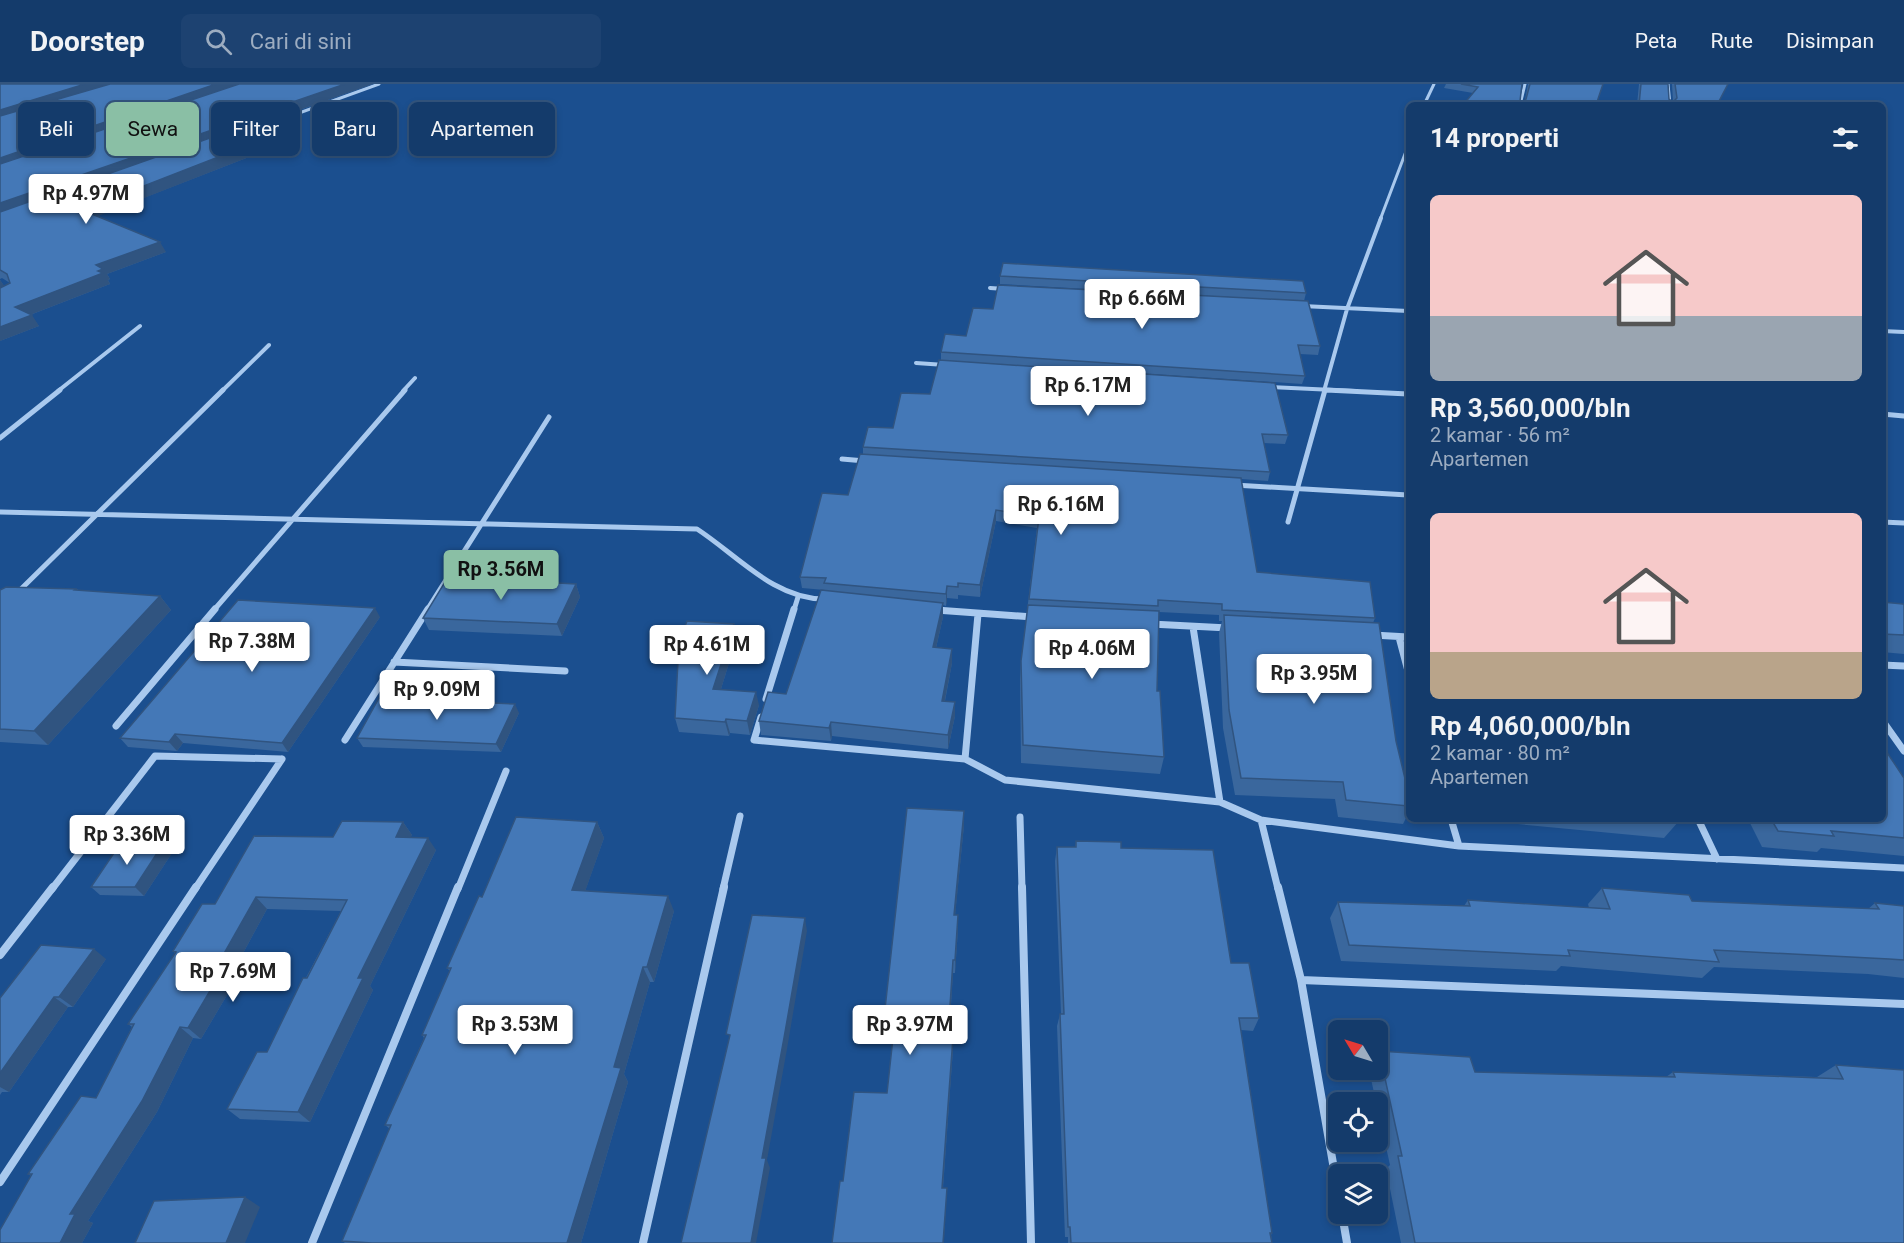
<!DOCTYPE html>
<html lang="id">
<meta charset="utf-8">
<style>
:root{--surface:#143b6b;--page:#1d4271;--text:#f1f3f6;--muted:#9dadc1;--line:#33557e;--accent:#8abfa5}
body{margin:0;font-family:Roboto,sans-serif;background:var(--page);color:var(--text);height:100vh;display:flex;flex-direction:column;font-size:22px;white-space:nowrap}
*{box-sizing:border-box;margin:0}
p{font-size:20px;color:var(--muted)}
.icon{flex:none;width:33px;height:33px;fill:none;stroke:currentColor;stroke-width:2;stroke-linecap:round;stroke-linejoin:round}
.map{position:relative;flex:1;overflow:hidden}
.drawer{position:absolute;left:1406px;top:18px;width:480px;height:720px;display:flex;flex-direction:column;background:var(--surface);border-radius:9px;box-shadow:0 3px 9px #0003,0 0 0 2px var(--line)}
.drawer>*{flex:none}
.banner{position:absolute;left:18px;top:18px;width:570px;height:54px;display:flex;gap:12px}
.needle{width:39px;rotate:308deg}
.fabs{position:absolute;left:1328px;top:936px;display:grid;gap:12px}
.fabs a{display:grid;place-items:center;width:60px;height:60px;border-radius:9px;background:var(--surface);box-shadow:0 3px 9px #0003,0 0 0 2px var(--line);font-size:30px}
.price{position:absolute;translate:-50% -51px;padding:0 14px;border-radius:6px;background:#fff;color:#222;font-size:20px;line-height:39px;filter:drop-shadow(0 2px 3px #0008)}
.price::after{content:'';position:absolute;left:50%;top:36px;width:18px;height:14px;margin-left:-9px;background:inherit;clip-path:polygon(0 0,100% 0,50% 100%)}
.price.selected{background:var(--accent);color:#111}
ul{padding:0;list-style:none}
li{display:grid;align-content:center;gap:12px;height:318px;padding:0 24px}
li span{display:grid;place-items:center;height:186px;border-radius:9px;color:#555}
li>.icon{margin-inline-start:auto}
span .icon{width:108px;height:108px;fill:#fffc;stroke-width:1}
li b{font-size:26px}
h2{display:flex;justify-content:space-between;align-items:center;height:72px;padding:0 24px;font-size:26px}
.tag{padding:0 21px;border-radius:9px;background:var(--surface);box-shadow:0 3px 9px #0003,0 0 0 2px var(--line);font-size:21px;line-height:54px}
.tag.selected{background:var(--accent);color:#111}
header{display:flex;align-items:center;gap:36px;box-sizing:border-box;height:84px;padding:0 30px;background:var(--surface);border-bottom:2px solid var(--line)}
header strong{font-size:28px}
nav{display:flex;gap:33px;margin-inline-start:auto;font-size:21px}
.search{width:420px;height:54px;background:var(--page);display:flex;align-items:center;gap:15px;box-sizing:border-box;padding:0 21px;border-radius:9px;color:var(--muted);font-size:22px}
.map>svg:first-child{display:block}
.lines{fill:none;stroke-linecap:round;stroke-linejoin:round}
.minor-far4{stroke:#a9c9ee;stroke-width:3}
.minor-far3{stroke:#a9c9ee;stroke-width:4}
.minor-far2{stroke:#a9c9ee;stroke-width:5}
.minor-far1{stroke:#a9c9ee;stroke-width:7}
.minor{stroke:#a9c9ee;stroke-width:8}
.wall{fill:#3a679d}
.shaded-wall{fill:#305480}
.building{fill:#4478b7;stroke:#305480;stroke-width:1.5}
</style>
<header>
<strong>Doorstep</strong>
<div class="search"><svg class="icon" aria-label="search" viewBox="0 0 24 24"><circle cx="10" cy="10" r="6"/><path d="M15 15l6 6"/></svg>Cari di sini</div>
<nav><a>Peta</a><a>Rute</a><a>Disimpan</a></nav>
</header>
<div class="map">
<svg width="1904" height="1159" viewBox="0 0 1904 1159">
<rect width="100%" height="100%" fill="#1b4f8f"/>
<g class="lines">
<!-- minor-far4 -->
<path class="minor-far4" d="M1668,0L1670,21
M1424,21L1434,0
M1520,21L1525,0
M247,48L379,0
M1380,136L1408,62"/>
<!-- minor-far3 -->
<path class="minor-far3" d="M990,204L1005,205
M1302,222L1408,227
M1882,247L1904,248
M916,279L945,281
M1269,303L1355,307
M58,307L140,242
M222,307L269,261
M403,307L415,294
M1324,307L1347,225L1381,134"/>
<!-- minor-far2 -->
<path class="minor-far2" d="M1326,306L1408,310
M1882,330L1904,332
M0,354L60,306
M842,375L865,377
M1234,401L1408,411
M0,428L697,445C737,471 774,515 824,515
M1288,438L1325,306
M1882,438L1904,439
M18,508L223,306
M214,526L405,306
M427,526L549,333
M794,526L798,513"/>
<!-- minor-far1 -->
<path class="minor-far1" d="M936,526L1033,533
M1151,540L1228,544
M1193,543L1220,718
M1373,551L1408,553
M1399,553L1408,587
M394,578L565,587
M1882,581L1904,582
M766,615L794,525
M761,633L754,656L965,675L1005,696L1220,718L1261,736L1459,762L1904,784
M1882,636L1904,667
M116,642L215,525
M345,656L428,525
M965,675L978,530
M1020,733L1022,805
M1451,735L1459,762
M1698,735L1717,775
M1261,736L1278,805
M52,805L155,672L282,675
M195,805L282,675
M458,805L506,687
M723,805L740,732"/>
<!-- minor -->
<path class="minor" d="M1022,803L1031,1159
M1278,803L1301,896L1338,1108
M0,871L53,803
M1301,896L1904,920
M0,1098L196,803
M1342,1130L1347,1159
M312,1159L458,803
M643,1159L724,803"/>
</g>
<!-- wall -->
<path class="wall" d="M0,0H373L247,45L272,52L277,62L97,132L166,168L107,190L110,195L108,196L110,200L30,231L39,242L0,257V196L4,202L10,199L2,194L0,195Z
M1446,0H1522L1520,17L1523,18L1525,16L1528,0H1603L1596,21H1463L1473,9L1444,4Z
M1639,0H1668L1669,15L1673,18L1672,0H1728L1717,21H1637Z
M1000,192L1306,209L1304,217L1000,200Z
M973,224L1320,262L1318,271L1300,270L1305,292L1302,300L1092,286L1288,351L1285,360L1264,359L1270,388L1268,397L1241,395L1257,488L1375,534L1373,539L1396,657L1408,707V730L1403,740L1338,733L1335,715L1235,711L1223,644L1219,549L1222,537H1219V531L1159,528L1157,607L1164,673L1160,690L1021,679L1020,595L1021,577L1037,444L996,437L980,513L958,511V515L947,514L946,522L943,521V533L936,564L952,579L945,617L955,632L948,665L832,652L831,657L761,651L759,637L786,610L825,507V506L802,504L800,493L848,411L863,370V363L893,344L930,310L941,276V268L966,252Z
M576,500L580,513L562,552L429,546L423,534Z
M77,505L78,506L160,512L171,526L48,661L0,658V506Z
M1882,518L1904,521V570L1882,568Z
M380,533L288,668L183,659L177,667L128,663L120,654Z
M734,540L737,553L721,605L759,621L750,651L730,649L729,652L679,648L675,634Z
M519,629L501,668L363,663L357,654Z
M1904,694V772L1821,764L1817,768L1762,763L1748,735H1882Z
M964,727V741L955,831L958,845L955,889H953L949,953L953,965L943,1104L947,1114L843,1097L887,1009L895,938L886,937L885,925Z
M1495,735H1678L1679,737L1664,754L1496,738Z
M403,738L412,751L410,753L436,766L370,902L373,906L310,1038L240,1035L227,1025L267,968L341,827L267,825L228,897L233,901L201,955L193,954L157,1028L88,1137L93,1139L82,1159H0L31,1092L28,1090L96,1014L132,943L128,940L175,869L173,867L215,820L333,753Z
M597,738L604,754L585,807L674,827L654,898H650L624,990L628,998L581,1159H345L342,1157L390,1045L385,1041L424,954L422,951L450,887L447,884L482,813Z
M1076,757L1121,764L1231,879L1259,934L1253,947L1241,946L1272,1149L1271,1151L1272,1159H1068V1153H1065L1057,942L1060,930H1061L1055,777L1057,763H1075Z
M172,769L144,812L100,811L91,803Z
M1602,804L1692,817L1868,825L1875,819L1904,822V894L1868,890L1714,883L1702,894L1561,882L1556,887L1341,877L1330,834L1338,818L1464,822L1468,816L1589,824L1588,820Z
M106,875L73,923H68L9,1008H2L0,1011V914Z
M1379,967L1475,988L1666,993L1673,988L1817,993L1836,981L1904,986V1159H1401L1386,1085L1390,1081L1369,986H1377V969Z"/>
<!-- shaded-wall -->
<path class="shaded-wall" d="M85,0H118L0,37V26Z
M216,0H246L0,86V74Z
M345,0H373L0,132V119Z
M272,52L277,62L88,136L82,126Z
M160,158L166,168L107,190L110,195L108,196L110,200L22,234L15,223L96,181Z
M0,196L8,207L0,211Z
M32,231L39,242L0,257V243Z
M996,426V437L980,513V501Z
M576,500L580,513L562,552L557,540Z
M947,502V514L946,522V510Z
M160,512L171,526L48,661L34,647Z
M943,519V533L933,577V563Z
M375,524L380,533L288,668L282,659Z
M734,540L737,553L717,618L713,605Z
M952,565V579L942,631V617Z
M756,608L759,621L750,651L747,637Z
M955,618V632L948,665V651Z
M515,620L519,629L501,668L496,660Z
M726,635L730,649L729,652L725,638Z
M831,638L832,652L831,657L829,644Z
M175,650L183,659L177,667L169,658Z
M964,727V741L954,844V831Z
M403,738L412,751L404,766L396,753Z
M597,738L604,754L580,822L572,806Z
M428,754L436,766L370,902L373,906L310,1038L298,1028L358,894Z
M163,760L172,769L144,812L135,803Z
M668,812L674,827L654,898L647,883Z
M256,813L267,825L228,897L233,901L201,955L188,944L213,889Z
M958,831V845L955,889V876Z
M805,834L807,847L787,965L767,1076L770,1084L756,1159H751L762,1074Z
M94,865L106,875L73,923L59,913Z
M953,876V889L948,965V953Z
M643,883L650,898L624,990L628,998L581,1159H567L614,983Z
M54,913L68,923L9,1008L0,1003V989Z
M180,943L193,954L157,1028L88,1137L93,1139L82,1159H60L70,1130Z
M953,953V965L942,1114V1104Z
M947,1104L944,1159H943Z
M245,1113L260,1123L245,1159H226Z"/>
<!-- building -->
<path class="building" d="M0,0H85L0,26Z
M110,0H216L0,74V32Z
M239,0H345L0,119V80Z
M1461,0H1522L1520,17L1523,18L1526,15L1530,0H1603L1596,21H1463L1478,3Z
M1641,0H1668L1669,15L1673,18L1677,14L1675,0H1728L1717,21H1639Z
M241,43L272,52L82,126L160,158L96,181L103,185L98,187L103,189L15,223L32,231L0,243V204L10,199L7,190L0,186V128Z
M1003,179L1303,197L1306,209L1000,192Z
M998,201L1308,217L1320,262L1298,261L1305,292L941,268L945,250L966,252L973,224L993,225Z
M939,276L1275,299L1288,351L1262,350L1270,388L863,363L868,343L893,344L901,309L930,310Z
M860,370L1241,394L1257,488L1370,498L1375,534L1222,526V520L1158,516V522L1029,515L1039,433L996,426L980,501L958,499V503L947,502L946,510L824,499L826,494L800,493L822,409L848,411Z
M448,493L576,500L557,540L423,534Z
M6,503L77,505L75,506L160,512L34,647L0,645V506Z
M821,506L943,519L933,563L952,565L942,617L955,618L948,651L831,638L829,644L759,637L768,608L786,610Z
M238,516L375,524L282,659L175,650L169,658L120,654Z
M1882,518L1903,520L1904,521V551L1882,550Z
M1028,521L1159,527L1157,607H1160L1164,673L1023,661L1021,577Z
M1224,531L1379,539L1396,657L1408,707V722L1346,716L1343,698L1241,694L1229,626Z
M687,537L734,540L713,605L756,608L747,637L726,635L725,638L675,634L679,558Z
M379,614L515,620L496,660L357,654Z
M1882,661L1904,694V754L1831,747L1834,752L1778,747L1771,735H1882Z
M907,724L964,727L954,831H958L955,876H953L948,953H953L942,1104H947L943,1159H832L840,1097H843L854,1008L887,1009L896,926L885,925Z
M516,733L597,738L572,806L668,812L647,883H643L614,983L621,984L567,1159H372L342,1157L391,1041H385L426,951H422L451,884H447L479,812L482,813Z
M1662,735H1678L1679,737Z
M342,737L403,738L396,753L428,754L358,894H363L298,1028L227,1025L257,968H267L303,894H307L347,816L256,813L213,889L220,890L188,944L180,943L142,1017L70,1130H75L60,1159H0V1146L32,1090H28L81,1012L96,1014L134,940H128L176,868L173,867L202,820H215L254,752L333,753Z
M1076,757L1121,758V764L1213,766L1231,879H1249L1259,934H1239L1272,1149H1270L1272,1159H1071L1070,1143H1068L1060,930H1064L1057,763H1076Z
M120,760H163L135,803H91Z
M1602,804L1689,811L1692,817L1879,825L1875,819L1904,822V876L1889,875L1714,866L1719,878L1568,866L1570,872L1349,861L1338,818L1470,822L1468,816L1610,825Z
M752,831L805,834L784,954L762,1074H766L751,1159H681L730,951L726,950Z
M41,861L94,865L59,913H54L0,989V914Z
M1379,967L1470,973L1475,988L1675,993L1673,988L1843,995L1836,981L1904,986V1159H1415L1398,1072H1402Z
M245,1113L226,1159H135L154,1117Z"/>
</svg>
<div class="fabs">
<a><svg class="needle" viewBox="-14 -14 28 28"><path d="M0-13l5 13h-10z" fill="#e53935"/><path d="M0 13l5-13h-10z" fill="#9dadc1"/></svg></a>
<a><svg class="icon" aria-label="locate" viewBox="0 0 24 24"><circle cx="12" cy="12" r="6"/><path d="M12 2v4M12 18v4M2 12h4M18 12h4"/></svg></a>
<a><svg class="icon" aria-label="layers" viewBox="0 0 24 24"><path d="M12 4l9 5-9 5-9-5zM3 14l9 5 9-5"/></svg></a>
</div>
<b class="price" style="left:86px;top:141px">Rp 4.97M</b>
<b class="price" style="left:1142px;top:246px">Rp 6.66M</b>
<b class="price" style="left:1088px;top:333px">Rp 6.17M</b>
<b class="price" style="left:1061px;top:452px">Rp 6.16M</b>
<b class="price selected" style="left:501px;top:517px">Rp 3.56M</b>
<b class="price" style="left:252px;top:589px">Rp 7.38M</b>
<b class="price" style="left:707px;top:592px">Rp 4.61M</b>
<b class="price" style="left:1092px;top:596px">Rp 4.06M</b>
<b class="price" style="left:1314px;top:621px">Rp 3.95M</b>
<b class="price" style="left:437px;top:637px">Rp 9.09M</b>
<b class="price" style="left:127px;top:782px">Rp 3.36M</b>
<b class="price" style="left:233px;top:919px">Rp 7.69M</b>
<b class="price" style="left:515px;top:972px">Rp 3.53M</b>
<b class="price" style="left:910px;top:972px">Rp 3.97M</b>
<div class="banner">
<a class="tag">Beli</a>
<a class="tag selected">Sewa</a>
<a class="tag">Filter</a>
<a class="tag">Baru</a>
<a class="tag">Apartemen</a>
</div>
<section class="drawer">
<h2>14 properti<svg class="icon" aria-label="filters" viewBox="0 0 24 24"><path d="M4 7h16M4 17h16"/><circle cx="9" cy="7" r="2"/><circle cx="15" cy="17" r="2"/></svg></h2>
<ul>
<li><span style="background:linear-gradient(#f6c9c9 65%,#9aa5b1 0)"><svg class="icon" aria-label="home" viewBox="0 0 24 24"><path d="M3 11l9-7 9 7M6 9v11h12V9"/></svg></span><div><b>Rp 3,560,000/bln</b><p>2 kamar · 56 m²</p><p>Apartemen</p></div></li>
<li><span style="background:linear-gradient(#f6c9c9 75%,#b9a48a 0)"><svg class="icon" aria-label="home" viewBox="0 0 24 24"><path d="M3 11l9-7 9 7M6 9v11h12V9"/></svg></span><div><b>Rp 4,060,000/bln</b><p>2 kamar · 80 m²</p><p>Apartemen</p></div></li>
</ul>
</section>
</div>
